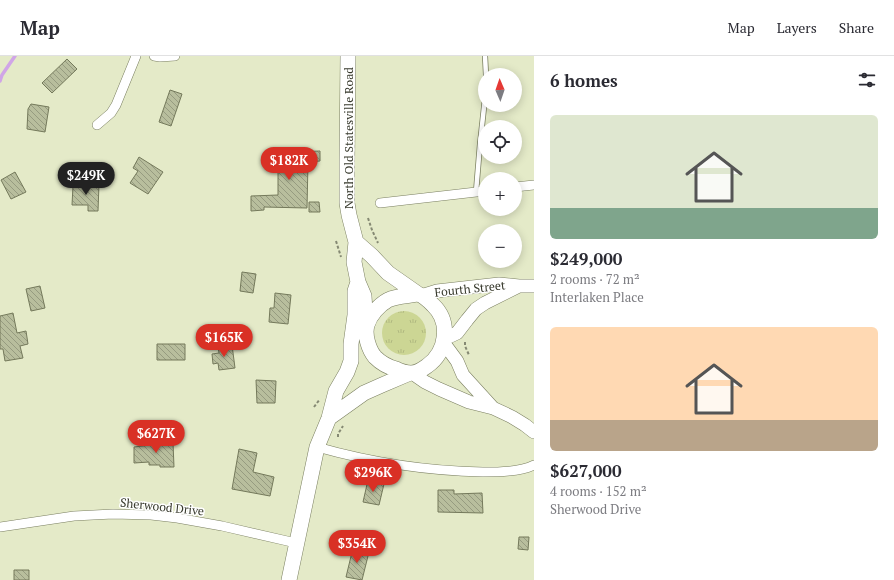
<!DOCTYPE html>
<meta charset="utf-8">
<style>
:root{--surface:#fff;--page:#f2f2f3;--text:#2b2b33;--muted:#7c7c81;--line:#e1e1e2;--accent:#d93025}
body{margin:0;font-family:"PT Serif",serif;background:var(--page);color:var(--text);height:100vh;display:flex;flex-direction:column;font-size:15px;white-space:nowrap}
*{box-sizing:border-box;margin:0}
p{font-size:13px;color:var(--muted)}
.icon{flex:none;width:22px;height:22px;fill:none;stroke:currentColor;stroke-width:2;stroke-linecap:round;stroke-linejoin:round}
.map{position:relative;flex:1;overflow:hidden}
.panel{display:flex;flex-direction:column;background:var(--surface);width:360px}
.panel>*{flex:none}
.needle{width:26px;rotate:358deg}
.tools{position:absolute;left:478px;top:12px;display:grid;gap:8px}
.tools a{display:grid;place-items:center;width:44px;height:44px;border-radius:50%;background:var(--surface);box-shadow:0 2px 10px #0003;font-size:20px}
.price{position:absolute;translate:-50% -34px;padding:0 9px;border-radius:14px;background:var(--accent);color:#fff;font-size:13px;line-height:26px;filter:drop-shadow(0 1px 2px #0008)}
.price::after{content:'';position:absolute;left:50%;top:24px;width:12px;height:9px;margin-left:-6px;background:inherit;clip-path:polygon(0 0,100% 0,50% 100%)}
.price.on{background:#222;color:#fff}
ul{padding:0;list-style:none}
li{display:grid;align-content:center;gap:8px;height:212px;padding:0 16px}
li span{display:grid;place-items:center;height:124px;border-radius:6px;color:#555}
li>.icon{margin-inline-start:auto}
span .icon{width:72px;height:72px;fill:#fffc;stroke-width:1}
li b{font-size:17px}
h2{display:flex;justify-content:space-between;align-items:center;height:48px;padding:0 16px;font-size:17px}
header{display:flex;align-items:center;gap:24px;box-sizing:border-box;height:56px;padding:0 20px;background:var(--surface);border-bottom:1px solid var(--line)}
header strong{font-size:19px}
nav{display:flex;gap:22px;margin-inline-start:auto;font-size:14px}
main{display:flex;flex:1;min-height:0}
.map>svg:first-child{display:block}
.grass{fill:url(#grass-tufts)}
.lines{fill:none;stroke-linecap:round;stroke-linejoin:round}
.stream{stroke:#d0a5e7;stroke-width:3.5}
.building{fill:url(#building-back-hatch);stroke:#74795b}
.lane-casing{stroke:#7a7f60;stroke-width:6}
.street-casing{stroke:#7a7f60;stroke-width:10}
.secondary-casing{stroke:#7a7f60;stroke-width:14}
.primary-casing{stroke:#7a7f60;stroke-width:16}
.path{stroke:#858973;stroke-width:2;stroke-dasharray:3 2;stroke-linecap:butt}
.lane{stroke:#fff;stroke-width:4.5}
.street{stroke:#fff;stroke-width:9}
.secondary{stroke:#fff;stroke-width:13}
.primary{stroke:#fff;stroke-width:15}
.labels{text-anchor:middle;stroke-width:3;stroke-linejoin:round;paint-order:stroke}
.street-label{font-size:12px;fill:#36382b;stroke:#fff}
</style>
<header>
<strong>Map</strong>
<nav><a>Map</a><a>Layers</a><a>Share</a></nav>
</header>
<main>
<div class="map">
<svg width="534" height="524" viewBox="0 0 534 524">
<defs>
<pattern id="grass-tufts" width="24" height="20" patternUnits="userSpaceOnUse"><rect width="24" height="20" fill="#ccd694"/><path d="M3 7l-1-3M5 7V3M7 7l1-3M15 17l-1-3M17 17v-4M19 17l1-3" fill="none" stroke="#b0b880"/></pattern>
<pattern id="building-back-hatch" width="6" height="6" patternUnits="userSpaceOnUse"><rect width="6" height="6" fill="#b8be9d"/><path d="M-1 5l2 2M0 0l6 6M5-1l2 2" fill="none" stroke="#969b80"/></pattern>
</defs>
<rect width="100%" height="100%" fill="#e4eac8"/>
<!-- grass -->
<path class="grass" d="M382 277a22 22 0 1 1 44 0a22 22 0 1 1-44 0Z"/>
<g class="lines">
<!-- stream -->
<path class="stream" d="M0,25L2,19L15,0"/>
</g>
<!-- building -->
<path class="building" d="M67,3L77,13L52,37L42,27Z
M170,34L182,38L171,70L159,66Z
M31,48L49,51L45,76L27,73L28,53Z
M278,92H294V96L320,95V105L308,106L307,152L264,151V154L251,155V140L278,139Z
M139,101L163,116L148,138L130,127L138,115L133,112Z
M15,116L26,136L11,143L1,124Z
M82,127L99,128L98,155H88V149H72L73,130Z
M309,146H319L320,156H309Z
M242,216L256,218L253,237L240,235Z
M40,230L45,252L31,255L26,233Z
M275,237L291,239L288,268L269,266L270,252H274Z
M13,257L17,277L26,275L28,288L20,290L23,302L5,305L3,293H0V260Z
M157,288H185V304H157Z
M232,289L235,312L219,314L218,307L213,308L212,298L219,297L218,290Z
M256,324L276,325L275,347H257Z
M169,380V387H173L174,411H160V409H149V406L134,407V391L159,388L160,381Z
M239,393L257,397L253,416L274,421L270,440L232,433Z
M368,424L384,428L379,449L363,446Z
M438,434H454V438L482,437L483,457L438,456Z
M519,481H529L528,494L518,493Z
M353,492L369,496L362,524L346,521Z
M14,514H29V524H14Z"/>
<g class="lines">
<defs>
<path id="lane" d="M485,0L486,19
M476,136L480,88L485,42"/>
<path id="street" d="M154,0L160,1L175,0
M97,69L111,57L116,49L136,0
M515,131L534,129
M380,147L485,135
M317,391C370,406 428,415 483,416C498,416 520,416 534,409
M0,471L74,460L113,458L151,459L177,462L222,470L296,487"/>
<path id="secondary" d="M421,240L437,235L499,228L519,230H534
M444,283L457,277L467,264L476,253L485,247L519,230
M443,286L457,305L463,319L493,352
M412,317L425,326L439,333L469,346L493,352L512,361L525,369L534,376"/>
<path id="primary" d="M348,0L347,105V147L349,159L356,186L354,206L358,226L364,240L366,271
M356,186L372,200L388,217L418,238
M418,238C424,240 428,244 433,249C451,266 447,296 427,310C423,313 416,317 411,317C406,317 400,315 396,313C388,311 381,307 375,301C369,294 364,279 367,269C370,259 379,249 388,244C397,240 408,240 418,238Z
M329,362L364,337L382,329L410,317
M289,524L317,391L329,362L336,335L347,316L351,305V288L355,259V235L358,226"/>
</defs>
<!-- lane casing -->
<use href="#lane" class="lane-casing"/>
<!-- street casing -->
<use href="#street" class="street-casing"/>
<!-- secondary casing -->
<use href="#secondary" class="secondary-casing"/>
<!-- primary casing -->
<use href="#primary" class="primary-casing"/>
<!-- path -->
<path class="path" d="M368,162L372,174L378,187
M336,185L341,201
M465,286V290L469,299
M314,351L320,343
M338,381V378L343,370"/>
<!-- lane -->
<use href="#lane" class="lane"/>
<!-- street -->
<use href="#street" class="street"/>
<!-- secondary -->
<use href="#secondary" class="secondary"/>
<!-- primary -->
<use href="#primary" class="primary"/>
</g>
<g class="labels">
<!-- street labels -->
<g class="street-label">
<text transform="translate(349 82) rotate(-90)" y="4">North Old Statesville Road</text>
<text transform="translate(470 233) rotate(-6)" y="4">Fourth Street</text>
<text transform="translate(162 451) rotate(6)" y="4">Sherwood Drive</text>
</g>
</g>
</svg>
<div class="tools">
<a><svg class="needle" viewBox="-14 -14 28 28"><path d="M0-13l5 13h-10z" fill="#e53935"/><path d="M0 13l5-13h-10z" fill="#7c7c81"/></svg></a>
<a><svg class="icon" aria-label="locate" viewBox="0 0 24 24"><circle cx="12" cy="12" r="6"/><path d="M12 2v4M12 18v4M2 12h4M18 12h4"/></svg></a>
<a>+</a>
<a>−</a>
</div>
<b class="price" style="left:289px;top:125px">$182K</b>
<b class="price on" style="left:86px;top:140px">$249K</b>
<b class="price" style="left:224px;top:302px">$165K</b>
<b class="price" style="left:156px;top:398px">$627K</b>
<b class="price" style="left:373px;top:437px">$296K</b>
<b class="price" style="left:357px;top:508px">$354K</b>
</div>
<section class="panel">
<h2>6 homes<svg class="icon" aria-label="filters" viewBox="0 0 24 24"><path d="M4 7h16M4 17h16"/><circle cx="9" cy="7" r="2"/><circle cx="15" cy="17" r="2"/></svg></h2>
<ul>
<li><span style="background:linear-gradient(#dfe7d0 75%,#7fa58c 0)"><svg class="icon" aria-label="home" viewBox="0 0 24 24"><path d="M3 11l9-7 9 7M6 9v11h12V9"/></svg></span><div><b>$249,000</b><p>2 rooms · 72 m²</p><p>Interlaken Place</p></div></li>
<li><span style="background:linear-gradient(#ffd9b3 75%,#b9a48a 0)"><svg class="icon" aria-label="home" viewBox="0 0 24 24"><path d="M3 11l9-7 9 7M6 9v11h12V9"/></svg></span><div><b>$627,000</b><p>4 rooms · 152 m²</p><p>Sherwood Drive</p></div></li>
</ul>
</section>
</main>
